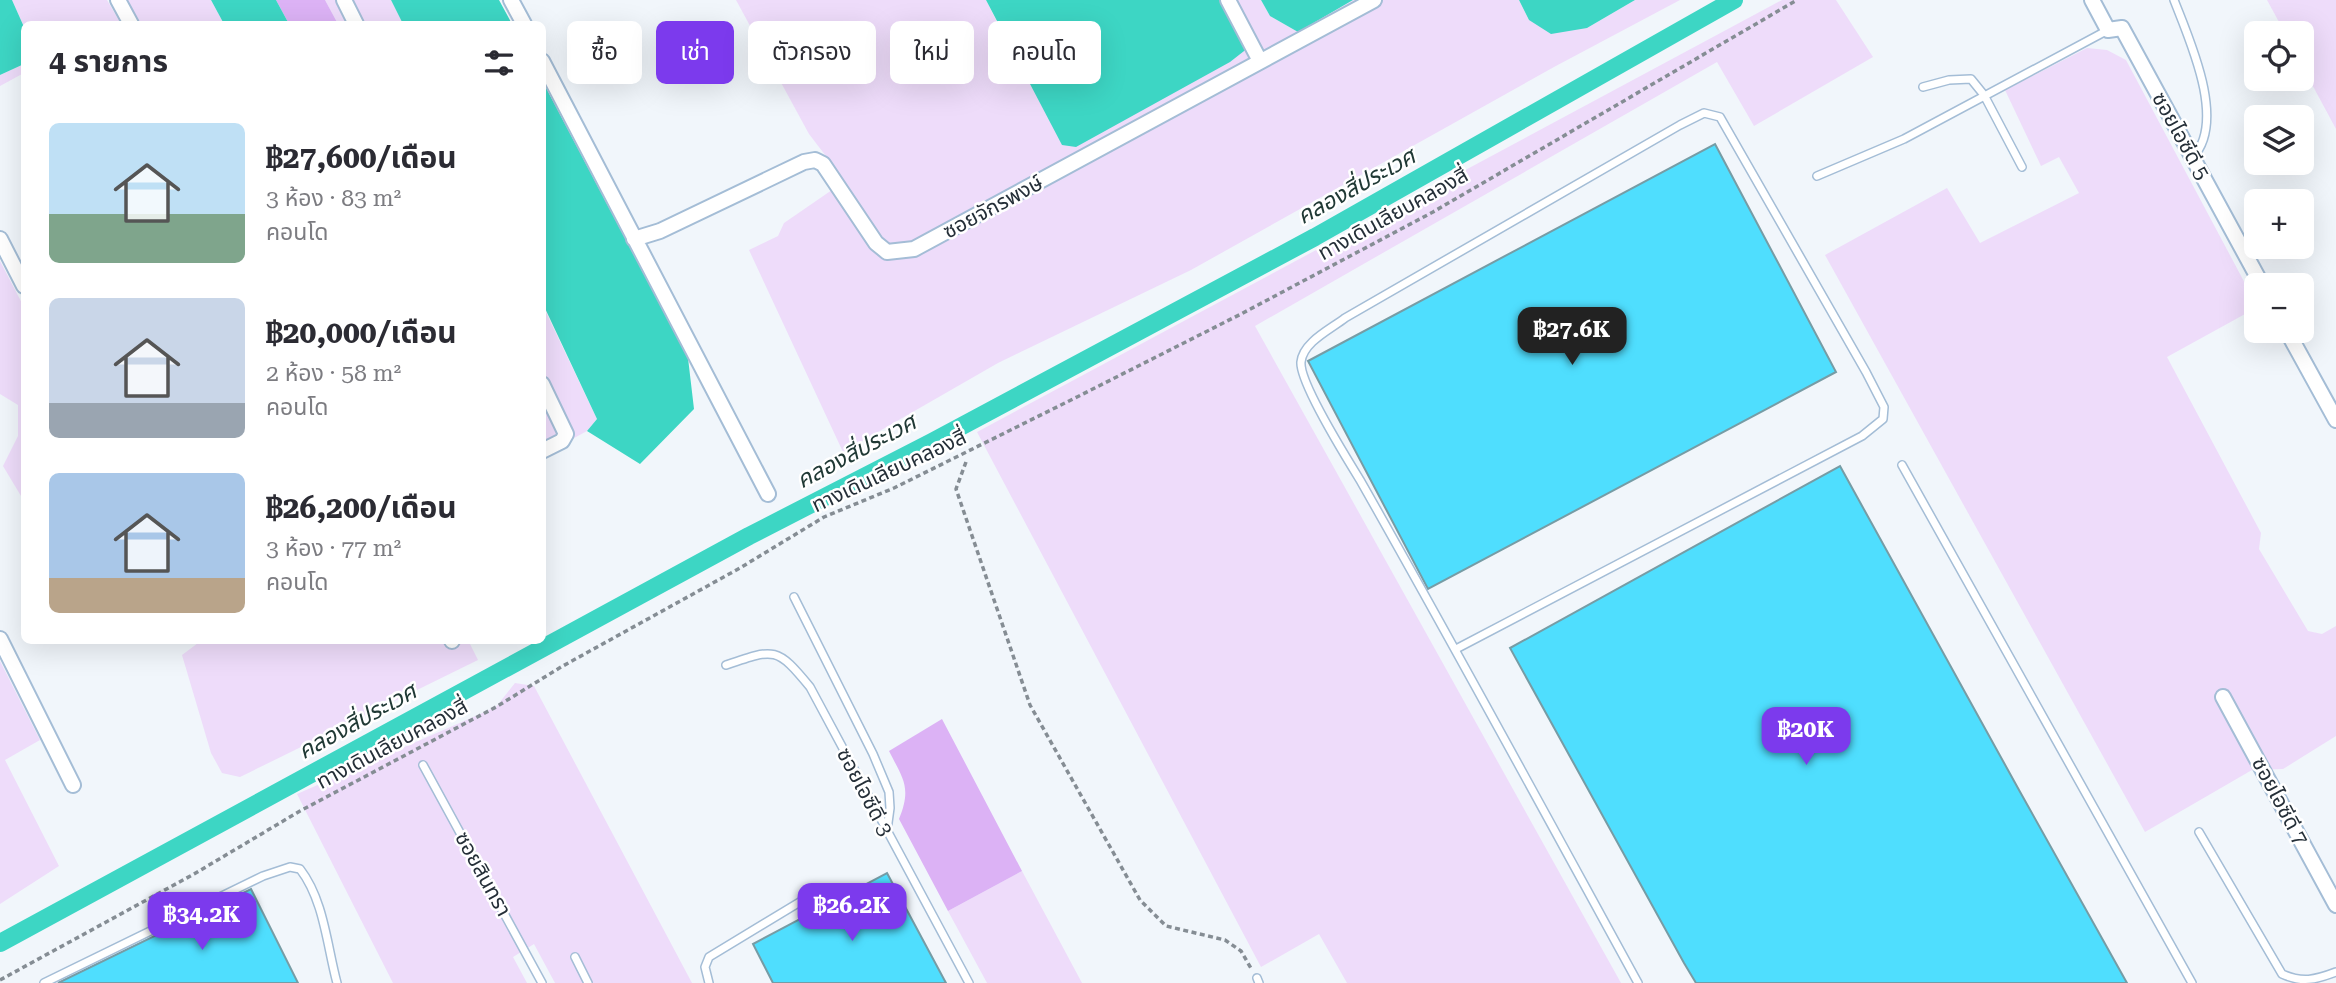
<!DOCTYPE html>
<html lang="th">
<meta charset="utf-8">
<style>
:root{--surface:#fff;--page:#f2f2f3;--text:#2b2b33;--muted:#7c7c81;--accent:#7c3aed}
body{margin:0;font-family:"Roboto Serif","Noto Sans Thai",serif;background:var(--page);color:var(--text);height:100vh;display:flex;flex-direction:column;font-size:26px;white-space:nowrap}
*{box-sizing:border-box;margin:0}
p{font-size:23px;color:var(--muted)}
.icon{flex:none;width:38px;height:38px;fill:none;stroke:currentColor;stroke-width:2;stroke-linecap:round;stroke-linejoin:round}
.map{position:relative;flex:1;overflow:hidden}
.sheet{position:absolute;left:21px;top:21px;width:525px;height:623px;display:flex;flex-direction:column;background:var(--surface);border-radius:10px;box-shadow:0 7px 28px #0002}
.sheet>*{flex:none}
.hud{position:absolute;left:567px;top:21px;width:665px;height:63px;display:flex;gap:14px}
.buttons{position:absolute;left:2244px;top:21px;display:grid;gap:14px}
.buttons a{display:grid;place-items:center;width:70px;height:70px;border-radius:10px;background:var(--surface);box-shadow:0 7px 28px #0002;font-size:35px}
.price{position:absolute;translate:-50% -60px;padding:0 16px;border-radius:14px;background:var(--accent);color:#fff;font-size:23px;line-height:46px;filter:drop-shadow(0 2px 4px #0008)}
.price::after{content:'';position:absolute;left:50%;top:42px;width:21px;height:16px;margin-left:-10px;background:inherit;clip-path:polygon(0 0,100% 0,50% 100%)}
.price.selected{background:#222;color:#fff}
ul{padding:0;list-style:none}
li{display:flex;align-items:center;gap:21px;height:175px;padding:0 28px}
li span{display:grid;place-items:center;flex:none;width:196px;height:140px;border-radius:10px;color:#555}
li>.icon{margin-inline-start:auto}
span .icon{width:84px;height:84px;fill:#fffc;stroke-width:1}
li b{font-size:30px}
h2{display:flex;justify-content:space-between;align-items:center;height:84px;padding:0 28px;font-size:30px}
.pill{padding:0 24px;border-radius:10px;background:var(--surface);box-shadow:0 7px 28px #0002;font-size:24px;line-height:63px}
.pill.selected{background:var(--accent);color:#fff}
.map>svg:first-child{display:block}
.green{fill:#eedcfa}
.forest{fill:#dcb2f5}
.water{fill:#3dd6c4}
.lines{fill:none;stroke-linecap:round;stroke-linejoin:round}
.canal{stroke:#3dd6c4;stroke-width:18}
.building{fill:#4fdefe;stroke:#769ca5;stroke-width:2}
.lane-casing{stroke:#a4bdd6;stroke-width:10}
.street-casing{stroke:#a4bdd6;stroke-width:18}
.path{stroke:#858d94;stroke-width:3.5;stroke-dasharray:5 3.5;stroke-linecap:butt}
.lane{stroke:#fff;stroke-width:7}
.street{stroke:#fff;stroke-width:14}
.labels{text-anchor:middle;stroke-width:5;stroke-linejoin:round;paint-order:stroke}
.street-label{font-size:21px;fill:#252f38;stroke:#fff}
.water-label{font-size:23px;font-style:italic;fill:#203935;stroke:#fff}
</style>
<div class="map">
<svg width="2336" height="983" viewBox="0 0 2336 983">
<rect width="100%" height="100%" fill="#f1f6fb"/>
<!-- green -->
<path class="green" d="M12,0H107L121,24H24V27Z
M127,0H211L224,24H140Z
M325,0H391L403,24H338Z
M736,0H986L1003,34L1230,0H1261L1270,16L1298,32L1353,0H1519L1529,20L1587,28L1635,0H1680L1554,67L1191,270L998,363L843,452L749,250L778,236L784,223L845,181L809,134Z
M1782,0H1836L1873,57L1754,126L1717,62L1255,326L1621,983H1347L1319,934L1261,967L977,432Z
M2267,0H2336V129L2301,64V33H2285Z
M2087,48L2107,50L2126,60L2256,304V308L2167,357L2261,533L2259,549L2308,631L2322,634L2336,626V736L2283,769L2252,770L2145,832L1825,255L1947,188L1980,243L2079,193L2059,157L2041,166L2005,90Z
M24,64V73L0,86V75Z
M0,261L24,307V501L3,466L18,436V405L0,394Z
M542,304L597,419L587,431L543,455Z
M202,640H468L478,660L240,777L222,773L211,753L182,655Z
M0,661L40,740L5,760L59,866L0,904Z
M515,683L534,686L692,983H555L534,944L513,957L527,983H393L297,794L496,707Z
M1022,871L1082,983H987L948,911Z"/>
<!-- forest -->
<path class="forest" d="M276,0H325L338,24H289Z
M942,719L1022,871L948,911L899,819C912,787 903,779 889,751Z"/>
<!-- water -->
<path class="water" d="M0,0H12L24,27V64L0,75Z
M211,0H276L289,24H224Z
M391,0H499L512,24H403Z
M986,0H1230L1253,44L1230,62L1076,147L1062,145Z
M1261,0H1353L1298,32L1270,16Z
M1519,0H1635L1587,28L1551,34L1529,20Z
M543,82L688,358L694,409L640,464L587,431L597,419L543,304Z"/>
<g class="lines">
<!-- canal -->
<path class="canal" d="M0,943L749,536L932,442L1315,237L1734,0"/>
</g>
<!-- building -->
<path class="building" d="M1715,144L1836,372L1428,589L1308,361Z
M1840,466L2019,790L2127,983H1696L1684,963L1510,648Z
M887,873L946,983H773L753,944Z
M251,889L298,983H58Z"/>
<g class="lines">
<defs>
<path id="lane" d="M2174,0C2189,39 2227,121 2193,157
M1923,87L1949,80L1971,79L1984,95L2022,167
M1817,176L1904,139L2108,30
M1902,465L2192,983
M794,597L873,754L889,792L890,808L887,830
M1456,649L1862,436L1883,419L1884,407L1866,372L1720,117L1704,113L1680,125L1345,318C1331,329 1303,342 1301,362C1299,382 1347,459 1360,480C1455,647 1546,815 1638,983
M726,665C775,648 777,647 810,687L969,983
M423,765L542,983
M2199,832L2282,974C2302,983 2315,980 2336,972
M575,957L588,983
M1257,978L1259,983
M44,983L263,876L290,867L300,869C324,900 327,946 337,983
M709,983L705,967L709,957L823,888"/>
<path id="street" d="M118,0L131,24
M344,0L356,24
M511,0L524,24
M1228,0L1260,61
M2092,0L2108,30L2122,28L2262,285
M542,61L768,494
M0,239L24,286
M634,239L660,231L804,162L815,160L823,164L876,243L887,252L914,249L1374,0
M2287,331L2336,420
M542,384L566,434L562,441L542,451
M0,639L73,785
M452,640V641
M2223,697L2336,905"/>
</defs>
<!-- lane casing -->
<use href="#lane" class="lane-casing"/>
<!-- street casing -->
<use href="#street" class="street-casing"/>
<!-- path -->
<path class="path" d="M966,462L956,489L1030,705L1140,900L1166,926L1225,940L1241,951L1252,970
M0,980L194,874L300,811L496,707L561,667L740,568L824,517L894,488L1077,397L1241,314L1433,212L1797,0"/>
<!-- lane -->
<use href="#lane" class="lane"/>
<!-- street -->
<use href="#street" class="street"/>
</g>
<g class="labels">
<!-- street labels -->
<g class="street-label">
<text transform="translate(2181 136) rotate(61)" y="7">ซอยไอซีดี 5</text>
<text transform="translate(993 207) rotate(-28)" y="7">ซอยจักรพงษ์</text>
<text transform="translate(1393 214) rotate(-29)" y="7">ทางเดินเลียบคลองสี่</text>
<text transform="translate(889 471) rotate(-25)" y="7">ทางเดินเลียบคลองสี่</text>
<text transform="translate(392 744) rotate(-28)" y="7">ทางเดินเลียบคลองสี่</text>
<text transform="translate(865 792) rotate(62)" y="7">ซอยไอซีดี 3</text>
<text transform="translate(2280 801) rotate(62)" y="7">ซอยไอซีดี 7</text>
<text transform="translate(483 874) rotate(61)" y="7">ซอยสินทรา</text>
</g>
<!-- water labels -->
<g class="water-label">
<text transform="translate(1356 186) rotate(-29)" y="8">คลองสี่ประเวศ</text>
<text transform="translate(856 451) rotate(-28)" y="8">คลองสี่ประเวศ</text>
<text transform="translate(357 721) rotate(-29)" y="8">คลองสี่ประเวศ</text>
</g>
</g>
</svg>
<div class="buttons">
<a><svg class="icon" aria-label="locate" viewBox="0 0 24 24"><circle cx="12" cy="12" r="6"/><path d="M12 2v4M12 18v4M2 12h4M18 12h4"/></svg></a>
<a><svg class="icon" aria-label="layers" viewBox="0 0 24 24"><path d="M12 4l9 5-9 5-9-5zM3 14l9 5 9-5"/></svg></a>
<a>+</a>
<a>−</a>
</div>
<b class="price selected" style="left:1572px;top:367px">฿27.6K</b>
<b class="price" style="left:1806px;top:767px">฿20K</b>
<b class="price" style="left:852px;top:943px">฿26.2K</b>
<b class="price" style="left:202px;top:952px">฿34.2K</b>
<div class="hud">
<a class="pill">ซื้อ</a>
<a class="pill selected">เช่า</a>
<a class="pill">ตัวกรอง</a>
<a class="pill">ใหม่</a>
<a class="pill">คอนโด</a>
</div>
<section class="sheet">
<h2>4 รายการ<svg class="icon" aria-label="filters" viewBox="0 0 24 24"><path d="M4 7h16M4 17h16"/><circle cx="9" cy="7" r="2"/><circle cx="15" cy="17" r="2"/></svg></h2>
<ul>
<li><span style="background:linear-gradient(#bfe0f5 65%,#7fa58c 0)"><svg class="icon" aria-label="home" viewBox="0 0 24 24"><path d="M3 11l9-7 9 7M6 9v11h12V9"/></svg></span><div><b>฿27,600/เดือน</b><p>3 ห้อง · 83 m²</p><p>คอนโด</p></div></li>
<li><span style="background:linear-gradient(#c9d6e8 75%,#9aa5b1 0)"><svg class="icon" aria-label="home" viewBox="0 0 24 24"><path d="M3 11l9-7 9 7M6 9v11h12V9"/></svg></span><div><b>฿20,000/เดือน</b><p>2 ห้อง · 58 m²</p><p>คอนโด</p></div></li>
<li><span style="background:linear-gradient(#a9c7e8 75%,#b9a48a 0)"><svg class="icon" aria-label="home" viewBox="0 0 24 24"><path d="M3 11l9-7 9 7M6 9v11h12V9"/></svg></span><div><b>฿26,200/เดือน</b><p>3 ห้อง · 77 m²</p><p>คอนโด</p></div></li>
</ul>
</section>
</div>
